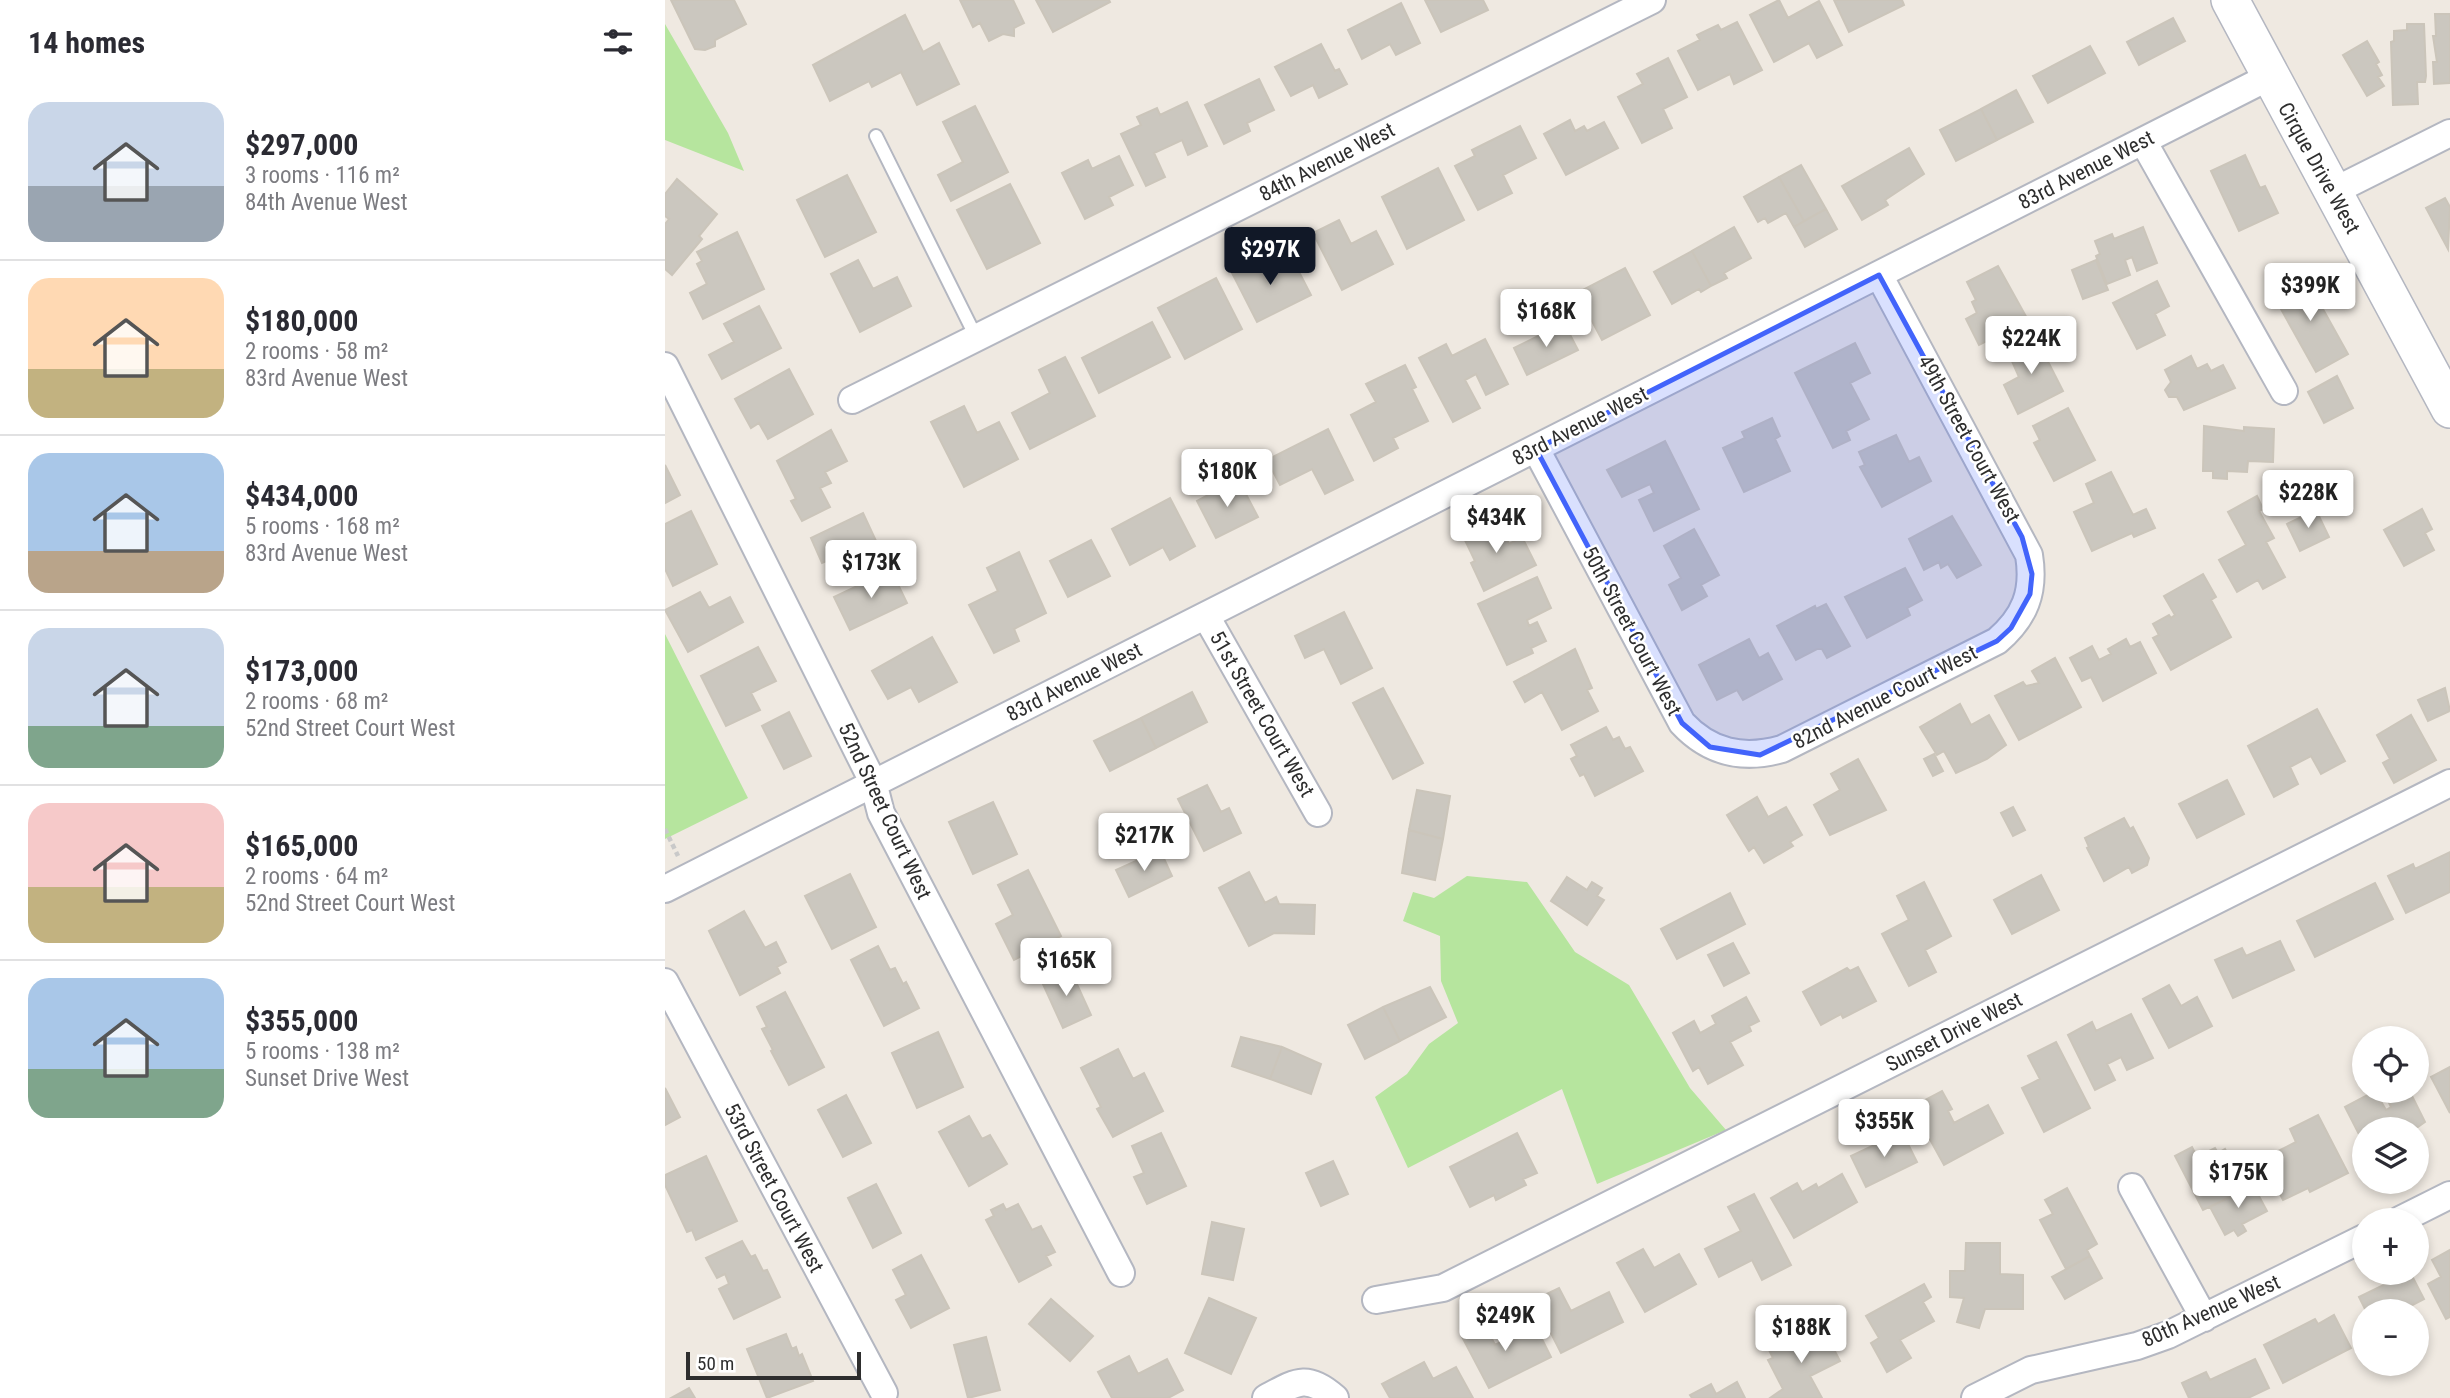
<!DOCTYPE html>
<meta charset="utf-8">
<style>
:root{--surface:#fff;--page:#f2f2f3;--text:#2b2b33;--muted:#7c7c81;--line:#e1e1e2;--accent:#111827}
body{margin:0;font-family:"Roboto Condensed",sans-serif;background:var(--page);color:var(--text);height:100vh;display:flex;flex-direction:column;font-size:26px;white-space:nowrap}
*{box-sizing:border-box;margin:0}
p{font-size:23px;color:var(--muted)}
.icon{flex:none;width:38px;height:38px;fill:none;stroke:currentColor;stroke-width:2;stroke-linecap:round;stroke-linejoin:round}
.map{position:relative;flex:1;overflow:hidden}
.side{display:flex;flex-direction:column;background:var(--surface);width:665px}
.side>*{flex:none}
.fabs{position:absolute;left:1687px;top:1026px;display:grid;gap:14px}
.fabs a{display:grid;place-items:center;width:77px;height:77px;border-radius:50%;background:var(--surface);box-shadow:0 4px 10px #0003;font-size:35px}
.scale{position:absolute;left:21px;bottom:18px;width:175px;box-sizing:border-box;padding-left:7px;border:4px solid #2e2e2e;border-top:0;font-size:19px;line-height:24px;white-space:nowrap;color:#2e2e2e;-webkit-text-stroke:5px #fff;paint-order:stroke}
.price{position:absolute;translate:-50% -60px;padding:0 16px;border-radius:7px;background:#fff;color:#222;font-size:23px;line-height:46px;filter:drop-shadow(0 2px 4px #0008)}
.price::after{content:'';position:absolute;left:50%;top:42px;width:21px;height:16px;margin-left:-10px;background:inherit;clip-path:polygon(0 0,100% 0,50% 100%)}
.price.active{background:var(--accent);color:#fff}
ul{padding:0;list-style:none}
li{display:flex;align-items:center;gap:21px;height:175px;padding:0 28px}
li+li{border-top:2px solid var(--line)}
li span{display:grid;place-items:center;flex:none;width:196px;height:140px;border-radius:21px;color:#555}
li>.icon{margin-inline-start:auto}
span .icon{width:84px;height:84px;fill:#fffc;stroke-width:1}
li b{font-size:30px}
h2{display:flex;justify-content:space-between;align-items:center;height:84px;padding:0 28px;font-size:30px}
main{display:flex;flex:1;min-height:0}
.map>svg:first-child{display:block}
.green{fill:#b6e59e}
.building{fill:#cbc7bf;stroke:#cbc5ba;stroke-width:2}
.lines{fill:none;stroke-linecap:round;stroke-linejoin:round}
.lane-casing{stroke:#b4b7c1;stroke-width:16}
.street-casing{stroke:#b4b7c1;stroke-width:30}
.secondary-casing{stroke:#b4b7c1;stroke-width:40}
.path{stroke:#c9c9c9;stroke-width:4.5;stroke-dasharray:5 3.5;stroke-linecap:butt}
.lane{stroke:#fff;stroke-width:12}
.street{stroke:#fff;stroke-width:26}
.secondary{stroke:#fff;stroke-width:37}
.marked{fill:#4264fb;fill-opacity:0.2;stroke:#4264fb;stroke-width:5;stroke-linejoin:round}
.labels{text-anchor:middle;stroke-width:5;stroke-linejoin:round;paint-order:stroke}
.street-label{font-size:21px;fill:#2e2e2e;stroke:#fff}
</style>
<main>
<section class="side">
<h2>14 homes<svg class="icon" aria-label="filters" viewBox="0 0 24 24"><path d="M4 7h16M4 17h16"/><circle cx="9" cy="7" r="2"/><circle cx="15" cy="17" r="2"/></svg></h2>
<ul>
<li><span style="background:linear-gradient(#c9d6e8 60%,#9aa5b1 0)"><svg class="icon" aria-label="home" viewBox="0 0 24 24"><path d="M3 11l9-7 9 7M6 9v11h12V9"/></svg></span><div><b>$297,000</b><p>3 rooms · 116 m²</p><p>84th Avenue West</p></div></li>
<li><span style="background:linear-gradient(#ffd9b3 65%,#c2b280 0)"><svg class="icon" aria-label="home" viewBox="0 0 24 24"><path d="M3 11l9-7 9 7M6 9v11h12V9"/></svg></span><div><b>$180,000</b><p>2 rooms · 58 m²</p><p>83rd Avenue West</p></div></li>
<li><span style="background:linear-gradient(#a9c7e8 70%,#b9a48a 0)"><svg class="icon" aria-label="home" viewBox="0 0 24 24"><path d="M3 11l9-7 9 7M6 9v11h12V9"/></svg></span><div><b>$434,000</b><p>5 rooms · 168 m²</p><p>83rd Avenue West</p></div></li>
<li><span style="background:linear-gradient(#c9d6e8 70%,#7fa58c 0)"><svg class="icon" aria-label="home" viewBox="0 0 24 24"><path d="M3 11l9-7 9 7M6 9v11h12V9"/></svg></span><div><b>$173,000</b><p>2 rooms · 68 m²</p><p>52nd Street Court West</p></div></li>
<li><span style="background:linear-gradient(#f6c9c9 60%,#c2b280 0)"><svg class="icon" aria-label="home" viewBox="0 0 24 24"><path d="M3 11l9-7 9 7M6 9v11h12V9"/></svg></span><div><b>$165,000</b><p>2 rooms · 64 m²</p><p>52nd Street Court West</p></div></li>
<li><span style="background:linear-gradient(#a9c7e8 65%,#7fa58c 0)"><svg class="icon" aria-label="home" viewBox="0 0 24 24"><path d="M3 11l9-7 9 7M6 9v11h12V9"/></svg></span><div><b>$355,000</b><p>5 rooms · 138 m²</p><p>Sunset Drive West</p></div></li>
</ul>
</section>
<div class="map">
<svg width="1785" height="1398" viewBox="0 0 1785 1398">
<rect width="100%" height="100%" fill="#efe9e1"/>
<!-- green -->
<path class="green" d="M0,24L63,133L79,171L0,140Z
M0,634L83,798L0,839Z
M802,876L862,882L910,952L964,985L1025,1088L1061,1130L932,1184L897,1089L743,1168L710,1097L742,1074L764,1044L793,1023L776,981L775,936L738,921L748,892L769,898Z"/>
<!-- building -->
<path class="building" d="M6,0H69L81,24L50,40V46L40,50L30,49Z
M295,0H348L359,23L349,28V36L338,34L324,41L315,23L308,27Z
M371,0H444L445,2L388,32Z
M760,0H818L823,10L776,32Z
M1114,0L1123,18L1154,1L1177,45L1152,58L1144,43L1109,62L1085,15Z
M1169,0H1237L1239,5L1184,32Z
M736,3L755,43L731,55L725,44L697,59L683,30Z
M1770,14H1785V83L1769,84L1768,62H1772L1768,36H1771Z
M240,15L258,52L274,43L294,84L252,105L236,72L207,87L204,81L165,101L148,65Z
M1508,18L1520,41L1474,65L1462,42Z
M1072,22L1097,70L1069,84L1065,74L1033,90L1013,51L1035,40L1032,35L1053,25L1056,30Z
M1742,24H1759L1761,76L1760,82H1752L1753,104L1728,105L1726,42L1729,41V31L1742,30Z
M1702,41L1714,62L1711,64L1717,75L1713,77L1719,86L1702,96L1678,55Z
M656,44L670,71L674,69L682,84L654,98L648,85L626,96L610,67Z
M1425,46L1440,73L1383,103L1368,76Z
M1003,58L1022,97L998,109L1007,128L977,143L953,97L978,84L972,74Z
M594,79L609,110L582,123L585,131L559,144L540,105Z
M1351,90L1368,122L1332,140L1316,109Z
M522,102L542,146L523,155L517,140L489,153L500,177L481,186L456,134L476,125L472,117L492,108L495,115Z
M310,106L343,172L286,201L273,175L298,162L278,122Z
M1316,109L1332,140L1291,161L1275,130Z
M905,120L910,131L919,126L922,131L939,122L953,148L901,175L879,134Z
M855,126L871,158L838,175L847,193L813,210L790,166L810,156L807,150Z
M1244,148L1259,174L1220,200L1223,205L1197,220L1177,186Z
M1580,155L1595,188L1600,186L1613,213L1574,231L1546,171Z
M454,156L468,185L444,197L448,205L420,219L397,173L423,160L427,169Z
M1136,165L1161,209L1139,221L1114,177Z
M773,168L799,220L742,249L717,197Z
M182,175L211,232L160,257L132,200Z
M1114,177L1139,221L1129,227L1121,213L1103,223L1100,218L1093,222L1079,197Z
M12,179L52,214L34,236L37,239L7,275L0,269V224L4,219L0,216V194Z
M345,184L375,243L322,269L292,210Z
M1780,198L1785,207L1783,249L1761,208Z
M1161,209L1172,229L1140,247L1129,227Z
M674,220L686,244L711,231L728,264L677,290L648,233Z
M1069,227L1086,258L1059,273L1062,278L1046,286L1027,251Z
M1478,227L1492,263L1472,271L1467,257L1460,260L1465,275L1442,284L1431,256L1435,254L1430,241L1447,234L1449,239Z
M72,232L99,289L38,319L25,293L42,284L32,264L37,261L32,252Z
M1027,251L1046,286L1036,292L1034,289L1007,304L989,272Z
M594,256L603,273L624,262L626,266L630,264L646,295L592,322L566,271Z
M193,260L208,289L232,277L246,306L195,332L166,274Z
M1431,260L1443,290L1418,299L1407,270Z
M1333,266L1363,320L1314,345L1301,319L1312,313L1307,302L1311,300L1302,282Z
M960,268L985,315L937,340L912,293Z
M1639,275L1683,354L1651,372L1607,293Z
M551,278L577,329L520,359L493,308Z
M1492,281L1504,306L1490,314L1500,335L1472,349L1448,303Z
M94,306L116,348L57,379L44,355L69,342L59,324Z
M487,322L505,357L434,393L417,358Z
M899,323L913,350L862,375L849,348Z
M1369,334L1398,391L1353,414L1339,385L1354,377L1342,350Z
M820,339L843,384L821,395L811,374L800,380L815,408L788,422L754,358L781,344L787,356Z
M1190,343L1205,373L1185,383L1204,419L1181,431L1185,440L1168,448L1130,373Z
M1526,356L1532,369L1542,364L1546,371L1558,365L1570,388L1519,410L1512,397H1504L1500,390L1506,382L1500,370Z
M400,357L430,416L365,449L347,413L385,393L374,370Z
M740,365L751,387L747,389L763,421L728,438L733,448L709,461L686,415L711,402L701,384Z
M124,369L148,414L103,439L94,423L86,428L70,399Z
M1672,376L1688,408L1659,423L1643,392Z
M299,406L312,433L334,422L353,459L299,487L266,422Z
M1403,408L1430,460L1389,481L1369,443L1375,440L1368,426Z
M1107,418L1115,436L1110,439L1125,471L1079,492L1058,448L1080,438L1077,432Z
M1539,426L1579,431V427L1609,429L1608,462L1583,461L1582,472L1562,471V479L1548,478V471H1538Z
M663,429L688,480L660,494L647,469L615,485L602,460Z
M166,430L182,461L160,472L166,483L155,488L165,507L137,521L126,501L131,499L112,461Z
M1231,435L1244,462L1254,457L1266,481L1217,507L1195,467L1200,465L1194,452Z
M1000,441L1034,509L989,531L974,500L989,493L985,484L957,497L942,470Z
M0,465L15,495L0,503Z
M1446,472L1468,515L1481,509L1490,528L1469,537L1467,533L1427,551L1409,512L1429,503L1421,484Z
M573,479L593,517L551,538L532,501Z
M1592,496L1598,509L1594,511L1609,538L1601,542L1620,577L1598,589L1593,580L1572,592L1554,560L1581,545L1563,512Z
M505,498L530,546L505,560L498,547L465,565L447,529Z
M1757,509L1767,529L1760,533L1769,550L1739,566L1719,530Z
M1651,510L1664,537L1635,551L1622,524Z
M26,511L52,564L8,586L0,569V524Z
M198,513L218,556L187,569L180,553L157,563L146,538Z
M1287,516L1316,565L1292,578L1283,564L1276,568L1274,562L1259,570L1244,539Z
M827,519L835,535L839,533L844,544L857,537L871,565L819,591L806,563L810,561L797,534Z
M1029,529L1054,575L1036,585L1042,596L1017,610L1004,585L1016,578L999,546Z
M426,540L445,576L403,597L385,561Z
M354,552L381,613L349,629L354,641L329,653L304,605L333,591L322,568Z
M1240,568L1257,600L1242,608L1245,615L1202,638L1180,597Z
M226,570L242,603L185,630L169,597Z
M1538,574L1551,597L1546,600L1566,637L1506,670L1488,638L1494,635L1488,624L1504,615L1506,618L1510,615L1499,596Z
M872,577L886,608L862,620L864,626L872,622L881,641L866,648L868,653L842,665L813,604Z
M35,592L44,608L65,597L78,622L23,652L0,610Z
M1161,604L1185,646L1162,658L1157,649H1152L1131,660L1112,626L1150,606L1151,609Z
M679,612L707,668L676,684L659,649L640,658L630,636Z
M267,637L292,682L254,702L246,687L223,699L207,671Z
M1084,639L1094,658L1103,653L1117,679L1078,700L1072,690L1052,700L1034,665Z
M1461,639L1465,647L1475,642L1491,673L1438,701L1426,677L1417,681L1405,658L1427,646L1434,660L1446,654L1443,649Z
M93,647L111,681L86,693L95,710L61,726L36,676Z
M910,649L927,688L922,690L933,711L897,730L877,692L860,702L849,682Z
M1390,658L1416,707L1354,740L1330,696L1358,682L1361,686L1374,683L1367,671Z
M718,688L758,763L728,779L688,703Z
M1780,688L1785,711L1763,721L1753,700Z
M527,692L542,722L491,748L476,718Z
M1295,704L1306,725L1324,715L1341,745L1322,759L1291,773L1279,751L1272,755L1255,727Z
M1652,709L1680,761L1656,774L1646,756L1625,767L1633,784L1609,797L1583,746Z
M124,712L146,756L119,769L97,726Z
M1746,715L1771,760L1729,783L1718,763L1725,759L1712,735Z
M476,718L491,748L445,771L429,741Z
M941,727L948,740L954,737L960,749L965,747L978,771L930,796L919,774L915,776L906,759L912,756L906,745Z
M1269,754L1278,771L1268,776L1259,759Z
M1193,759L1221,810L1165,835L1149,805L1175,790L1166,774Z
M1562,780L1579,814L1532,838L1514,804Z
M542,785L556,812L564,808L576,833L539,851L513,799Z
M752,790L785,796L778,839L744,830Z
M1092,797L1103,817L1121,807L1137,835L1125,842L1128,846L1099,863L1089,847L1084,851L1062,815Z
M328,802L352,854L308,874L284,822Z
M1348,807L1360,830L1348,836L1336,813Z
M1459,818L1465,829L1468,827L1484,858L1482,865L1467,873L1464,867L1439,881L1422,848L1424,847L1420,838Z
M744,830L778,839L770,880L737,873Z
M495,850L507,876L464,897L451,870Z
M1785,852V892L1741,913L1723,876L1748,864L1750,869Z
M363,870L396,936L349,960L331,924L348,915L333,885Z
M584,872L600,903L611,897L614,904L650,905L649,934L609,933L584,946L554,888Z
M185,874L211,927L167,949L140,896Z
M1376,875L1394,910L1347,934L1329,900Z
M902,877L922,890L927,882L937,888L932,896L939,900L922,925L886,901Z
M1259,882L1286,936L1260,950L1271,972L1244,986L1217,934L1244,920L1232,896Z
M1710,883L1728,919L1650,957L1632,921Z
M1065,893L1080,924L1012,959L996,929Z
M79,911L100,948L111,942L121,962L112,967L115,973L75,995L44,931Z
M1615,941L1629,970L1568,998L1550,960L1577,948L1581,956Z
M1068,943L1084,973L1059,986L1043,955Z
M213,946L225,970L230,968L238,984L241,982L254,1008L219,1026L186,960Z
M1193,967L1211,1001L1178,1018L1176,1014L1156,1025L1138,992L1182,968L1185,971Z
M405,969L426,1015L398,1028L377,982Z
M1504,985L1516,1006L1532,997L1547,1026L1504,1048L1478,999Z
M765,987L781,1017L735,1041L718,1007Z
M120,992L159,1067L124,1085L106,1051L108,1050L97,1029L102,1027L92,1007Z
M1081,997L1094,1021L1084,1026L1086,1031L1065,1042L1078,1065L1043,1084L1034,1067L1028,1071L1008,1033L1029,1021L1035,1033L1051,1024L1047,1016Z
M718,1007L735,1041L700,1059L683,1025Z
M1466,1014L1488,1058L1462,1070L1456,1057L1442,1064L1450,1080L1430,1090L1403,1035L1427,1022L1431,1031Z
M273,1032L298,1087L252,1108L227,1053Z
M576,1037L617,1047L605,1079L567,1066Z
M1391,1042L1425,1108L1379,1132L1357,1088L1375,1079L1363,1056Z
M617,1047L656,1064L646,1094L605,1079Z
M453,1049L468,1079L479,1073L498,1111L448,1137L432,1109L436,1107L416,1068Z
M1785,1067V1113L1766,1077Z
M0,1088L15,1117L0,1125Z
M1718,1090H1744L1760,1122L1750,1129H1699V1144L1680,1107L1710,1091L1721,1110L1726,1107Z
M1277,1091L1287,1109L1283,1111L1289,1123L1323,1105L1338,1133L1279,1165L1247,1107Z
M181,1095L206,1143L178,1157L153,1110Z
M1653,1115L1683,1173L1645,1192L1643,1188L1618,1200L1597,1159L1631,1142L1625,1129Z
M304,1116L317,1139L325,1135L342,1164L304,1186L274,1132Z
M1237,1132L1252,1162L1201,1187L1186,1156Z
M496,1133L521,1186L482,1204L469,1177L479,1173L467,1146Z
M852,1133L872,1173L858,1179L861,1185L831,1200L829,1195L805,1207L785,1167Z
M1527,1147L1532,1157L1550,1148L1553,1153L1560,1149L1565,1159L1557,1163L1572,1194L1538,1210L1510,1156Z
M41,1156L72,1221L31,1240L27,1230L22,1232L0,1185V1175Z
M668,1161L683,1194L656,1206L641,1173Z
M1177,1174L1192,1202L1129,1238L1106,1198L1132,1183L1137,1192L1151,1184L1153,1188Z
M211,1184L236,1233L208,1248L183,1198Z
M1588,1185L1602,1211L1577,1224L1581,1231L1573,1236L1569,1230L1560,1235L1545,1207Z
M1402,1188L1432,1244L1422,1250L1425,1256L1401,1269L1375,1220L1388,1214L1380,1200Z
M1089,1194L1126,1265L1097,1280L1087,1260L1054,1277L1040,1249L1076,1231L1063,1207Z
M338,1204L341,1210L353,1204L367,1230L376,1226L390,1252L381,1256L386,1265L354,1282L321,1220L329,1216L326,1210Z
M547,1222L579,1229L568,1280L537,1274Z
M77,1241L86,1257L90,1255L98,1271L102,1270L115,1297L69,1319L54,1289L64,1284L60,1274L52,1278L41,1258Z
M1301,1243H1335V1274L1358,1275V1309H1320L1314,1328L1292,1322L1299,1298L1285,1297V1271H1300Z
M978,1249L989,1268L1014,1254L1031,1284L980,1312L952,1263Z
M1785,1250V1317L1781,1319L1763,1284L1776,1277L1767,1260Z
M256,1255L284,1308L246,1328L231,1300L241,1295L228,1270Z
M1425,1256L1437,1278L1400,1299L1387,1277Z
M1745,1272L1759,1299L1736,1311H1701L1694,1297Z
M1259,1284L1266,1297L1258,1302L1269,1321L1235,1340L1246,1358L1222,1372L1206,1343L1214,1338L1201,1316Z
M894,1288L906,1311L944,1292L958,1322L896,1353L869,1300Z
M544,1298L591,1318L566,1374L520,1353Z
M386,1299L428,1336L405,1361L364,1324Z
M1669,1315L1686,1348L1618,1383L1599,1345L1650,1319L1653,1324Z
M819,1323L830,1345L870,1325L886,1357L824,1388L796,1335Z
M1159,1330L1175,1361L1145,1376L1157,1398H1105L1118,1389L1103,1360L1108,1358L1102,1346L1122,1335L1128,1346Z
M121,1334L127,1349L131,1347L134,1356L137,1354L148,1381L102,1398L82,1349Z
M321,1337L335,1390L303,1398L289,1345Z
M464,1356L473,1374L502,1359L518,1390L503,1398H447L433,1372Z
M1590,1359L1604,1388L1583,1398H1524L1517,1383L1541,1372L1545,1380Z
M759,1362L768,1379L791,1367L808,1398H725L717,1384Z
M1072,1382L1080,1398H1027L1025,1395L1046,1384L1051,1394Z
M24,1388L30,1398H6Z"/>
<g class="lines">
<defs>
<path id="lane" d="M211,136L311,337"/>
<path id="street" d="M1478,141L1619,391
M1667,192L1785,133
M0,366L208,782L216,813L456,1273
M187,400L987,0
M871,449L1017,723C1045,753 1078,760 1117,749L1332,641C1360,617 1370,592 1364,555L1214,275
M541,616L653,813
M0,889L1604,77
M0,982L219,1393
M1467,1187L1539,1318
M1735,1220L1785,1195
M711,1300L778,1288L1785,783
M601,1398C631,1382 642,1373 670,1398
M1310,1398L1366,1370L1472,1346L1503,1335L1699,1238"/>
<path id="secondary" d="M1565,0L1785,409"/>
</defs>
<!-- lane casing -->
<use href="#lane" class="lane-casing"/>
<!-- street casing -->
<use href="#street" class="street-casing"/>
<!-- secondary casing -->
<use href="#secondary" class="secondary-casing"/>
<!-- path -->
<path class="path" d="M0,829L13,856"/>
<!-- lane -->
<use href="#lane" class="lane"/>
<!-- street -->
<use href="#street" class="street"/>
<!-- secondary -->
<use href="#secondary" class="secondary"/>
</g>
<!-- marked area -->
<path class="marked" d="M1214,275L1357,537L1367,574L1365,594L1346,628L1332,641L1095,755L1045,747L1017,723L871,449Z"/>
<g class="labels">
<!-- street labels -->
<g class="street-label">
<text transform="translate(662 162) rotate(-27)" y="7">84th Avenue West</text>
<text transform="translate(1654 168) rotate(61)" y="7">Cirque Drive West</text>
<text transform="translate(1421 170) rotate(-27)" y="7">83rd Avenue West</text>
<text transform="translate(915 426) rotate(-27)" y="7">83rd Avenue West</text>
<text transform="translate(1304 439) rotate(61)" y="7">49th Street Court West</text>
<text transform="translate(967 631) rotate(62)" y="7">50th Street Court West</text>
<text transform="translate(409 682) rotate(-27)" y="7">83rd Avenue West</text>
<text transform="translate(1220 697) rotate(-27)" y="7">82nd Avenue Court West</text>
<text transform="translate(597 714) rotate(60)" y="7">51st Street Court West</text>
<text transform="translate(220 811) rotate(65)" y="7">52nd Street Court West</text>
<text transform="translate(1289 1032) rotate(-27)" y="7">Sunset Drive West</text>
<text transform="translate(109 1188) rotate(62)" y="7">53rd Street Court West</text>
<text transform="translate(1546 1311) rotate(-24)" y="7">80th Avenue West</text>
</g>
</g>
</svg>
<div class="fabs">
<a><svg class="icon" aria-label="locate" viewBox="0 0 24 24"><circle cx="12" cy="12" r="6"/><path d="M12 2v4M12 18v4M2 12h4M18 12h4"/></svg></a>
<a><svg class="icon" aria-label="layers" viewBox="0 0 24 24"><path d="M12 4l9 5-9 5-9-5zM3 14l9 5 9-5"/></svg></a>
<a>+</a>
<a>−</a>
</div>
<div class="scale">50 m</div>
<b class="price active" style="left:605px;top:287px">$297K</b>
<b class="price" style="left:1645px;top:323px">$399K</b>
<b class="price" style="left:881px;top:349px">$168K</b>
<b class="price" style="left:1366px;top:376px">$224K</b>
<b class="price" style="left:562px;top:509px">$180K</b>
<b class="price" style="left:1643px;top:530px">$228K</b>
<b class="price" style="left:831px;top:555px">$434K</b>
<b class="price" style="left:206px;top:600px">$173K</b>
<b class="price" style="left:479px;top:873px">$217K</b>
<b class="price" style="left:401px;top:998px">$165K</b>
<b class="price" style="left:1219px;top:1159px">$355K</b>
<b class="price" style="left:1573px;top:1210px">$175K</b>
<b class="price" style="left:840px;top:1353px">$249K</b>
<b class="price" style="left:1136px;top:1365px">$188K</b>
</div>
</main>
